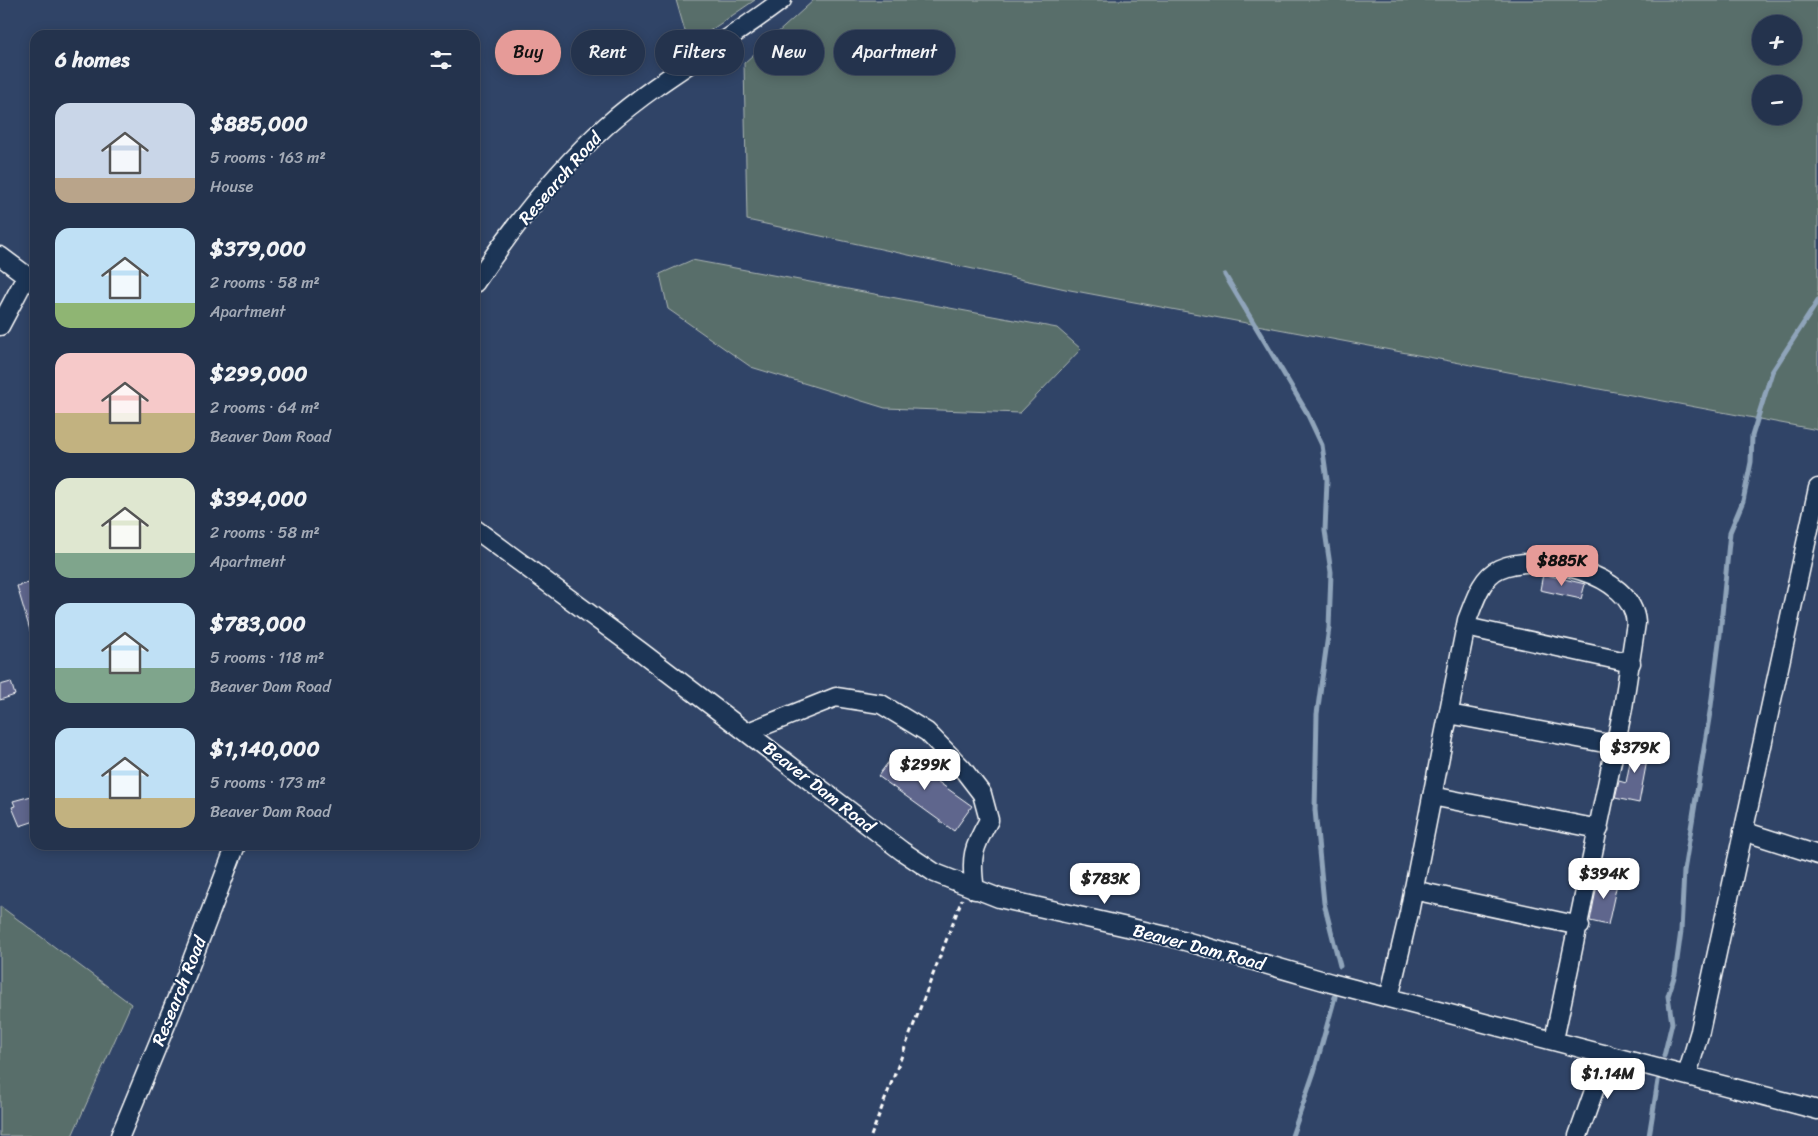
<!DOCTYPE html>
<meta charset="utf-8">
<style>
:root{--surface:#24334d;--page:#2c3b54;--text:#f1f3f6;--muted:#a3aab6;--line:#414e65;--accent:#e69b98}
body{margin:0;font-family:Sriracha,sans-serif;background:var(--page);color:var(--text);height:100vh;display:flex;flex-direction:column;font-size:19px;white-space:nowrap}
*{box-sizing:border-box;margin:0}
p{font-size:16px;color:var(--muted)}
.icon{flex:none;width:28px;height:28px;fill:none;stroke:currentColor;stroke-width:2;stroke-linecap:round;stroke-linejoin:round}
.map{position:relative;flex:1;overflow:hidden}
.drawer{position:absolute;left:30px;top:30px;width:450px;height:820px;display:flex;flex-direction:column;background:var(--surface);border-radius:15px;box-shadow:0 2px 12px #0003,0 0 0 1px var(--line)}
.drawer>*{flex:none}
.hud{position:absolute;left:495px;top:30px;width:475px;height:45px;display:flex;gap:10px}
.fabs{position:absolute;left:1752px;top:15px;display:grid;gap:10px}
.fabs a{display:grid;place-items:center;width:50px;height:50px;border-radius:50%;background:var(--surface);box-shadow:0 2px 12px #0003,0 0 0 1px var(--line);font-size:25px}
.price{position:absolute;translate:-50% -42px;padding:0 11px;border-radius:10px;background:#fff;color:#222;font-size:16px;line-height:32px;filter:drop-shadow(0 1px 2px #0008)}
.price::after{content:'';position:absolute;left:50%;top:30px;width:15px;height:11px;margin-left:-8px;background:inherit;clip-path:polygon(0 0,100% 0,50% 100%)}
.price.active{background:var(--accent);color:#111}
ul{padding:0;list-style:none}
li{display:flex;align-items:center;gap:15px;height:125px;padding:0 25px}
li span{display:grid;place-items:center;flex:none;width:140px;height:100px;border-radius:15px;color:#555}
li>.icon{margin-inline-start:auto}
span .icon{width:60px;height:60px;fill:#fffc;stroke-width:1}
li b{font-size:21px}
h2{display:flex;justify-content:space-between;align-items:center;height:60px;padding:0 25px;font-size:21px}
.pill{padding:0 18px;border-radius:22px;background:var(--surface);box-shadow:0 2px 12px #0003,0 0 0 1px var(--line);font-size:18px;line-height:45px}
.pill.active{background:var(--accent);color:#111}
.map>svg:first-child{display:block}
.green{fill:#596e6a;stroke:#acb6b4;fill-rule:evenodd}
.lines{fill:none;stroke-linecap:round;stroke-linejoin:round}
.stream{stroke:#8fa4ba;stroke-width:5}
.building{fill:#5e668d;stroke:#fff}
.minor-casing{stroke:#fff;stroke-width:21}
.path{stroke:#fff;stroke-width:3;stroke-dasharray:5 4;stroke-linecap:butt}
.minor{stroke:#1d3557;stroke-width:18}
.labels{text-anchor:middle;stroke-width:4;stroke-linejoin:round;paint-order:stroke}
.street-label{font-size:18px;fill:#fff;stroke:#1d3557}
</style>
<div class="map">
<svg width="1818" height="1136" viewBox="0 0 1818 1136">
<rect width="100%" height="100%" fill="#304467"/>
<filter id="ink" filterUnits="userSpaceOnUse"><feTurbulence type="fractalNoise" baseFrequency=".02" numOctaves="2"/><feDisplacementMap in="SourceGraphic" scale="10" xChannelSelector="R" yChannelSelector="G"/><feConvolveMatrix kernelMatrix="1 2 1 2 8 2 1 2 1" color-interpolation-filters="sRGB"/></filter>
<g filter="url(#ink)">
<!-- green -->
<path class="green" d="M676,0H755L689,45Z
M814,0H1818V430L1070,290L747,220L744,63ZM1761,24H1794V56H1761ZM1761,84H1794V116H1761Z
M692,260L1057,328L1081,349L1020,413L885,408L751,367L668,309L660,274Z
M0,906L131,1004L72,1136H0Z"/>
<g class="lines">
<!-- stream -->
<path class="stream" d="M1225,275L1306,411L1322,445L1327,480L1325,531L1331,572L1329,628L1317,714L1315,810L1324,903L1340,966
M1664,1056L1672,1023L1668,996L1675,974L1681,931L1684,871L1711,706L1720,634L1730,532L1743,501L1751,462L1752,436L1772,372L1818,301
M1292,1136L1314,1072L1335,997
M1649,1136L1658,1081"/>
</g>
<!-- building -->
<path class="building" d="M1543,574L1585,584L1581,599L1540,590Z
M35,581V636L32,637L17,586Z
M11,682L15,695L0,700V685Z
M1634,741L1650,744L1639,803L1615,798L1619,781L1626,783Z
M896,752L972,806L954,831L878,776Z
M35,795V821L20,826L12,807L15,806L13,801Z
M1599,875L1618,879L1608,925L1590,921Z"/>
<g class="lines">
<defs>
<path id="minor" d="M0,256L35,282
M475,283C513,227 556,171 606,126C660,78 725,44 782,0
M0,326L26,277
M475,529L640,651L902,851L935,873L999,898L1171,937L1331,983L1818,1110
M1466,627L1631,663
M1449,714L1615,745
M748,732L836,697L881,704L927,732L962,768L982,794L989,820C973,848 970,857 975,890
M1432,796L1599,829
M1743,831L1818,855
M1413,890L1580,926
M1389,998L1409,913L1467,620C1474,603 1481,577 1499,569C1538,551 1633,573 1636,623L1623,708L1554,1040
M1687,1075L1700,1031L1818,488
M120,1136L184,981L236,845
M1578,1136L1607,1054"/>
</defs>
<!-- minor casing -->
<use href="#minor" class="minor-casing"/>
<!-- path -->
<path class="path" d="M871,1136L962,899"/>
<!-- minor -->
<use href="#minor" class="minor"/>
</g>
</g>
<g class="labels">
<!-- street labels -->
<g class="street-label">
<text transform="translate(560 178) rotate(-49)" y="6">Research Road</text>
<text transform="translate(819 787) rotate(38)" y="6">Beaver Dam Road</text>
<text transform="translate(1199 947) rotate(15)" y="6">Beaver Dam Road</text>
<text transform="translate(179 991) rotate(-68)" y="6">Research Road</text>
</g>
</g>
</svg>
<div class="fabs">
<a>+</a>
<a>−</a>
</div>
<b class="price active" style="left:1562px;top:587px">$885K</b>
<b class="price" style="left:1635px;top:774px">$379K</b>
<b class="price" style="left:925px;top:791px">$299K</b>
<b class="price" style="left:1604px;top:900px">$394K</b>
<b class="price" style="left:1105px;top:905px">$783K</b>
<b class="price" style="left:1608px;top:1100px">$1.14M</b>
<div class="hud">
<a class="pill active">Buy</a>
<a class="pill">Rent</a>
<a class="pill">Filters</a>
<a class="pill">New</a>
<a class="pill">Apartment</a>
</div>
<section class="drawer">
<h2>6 homes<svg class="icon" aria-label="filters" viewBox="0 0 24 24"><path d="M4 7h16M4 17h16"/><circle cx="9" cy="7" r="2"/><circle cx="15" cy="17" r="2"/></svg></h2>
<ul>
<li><span style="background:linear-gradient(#c9d6e8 75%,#b9a48a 0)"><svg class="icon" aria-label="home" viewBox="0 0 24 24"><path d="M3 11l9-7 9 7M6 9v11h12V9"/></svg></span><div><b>$885,000</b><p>5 rooms · 163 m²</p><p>House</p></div></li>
<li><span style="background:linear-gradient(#bfe0f5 75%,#8fb573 0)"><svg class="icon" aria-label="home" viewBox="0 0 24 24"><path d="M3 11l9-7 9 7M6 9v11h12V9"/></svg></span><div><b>$379,000</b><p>2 rooms · 58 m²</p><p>Apartment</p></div></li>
<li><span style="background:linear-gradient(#f6c9c9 60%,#c2b280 0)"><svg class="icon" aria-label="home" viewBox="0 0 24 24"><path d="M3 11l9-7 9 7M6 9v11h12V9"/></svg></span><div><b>$299,000</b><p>2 rooms · 64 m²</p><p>Beaver Dam Road</p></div></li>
<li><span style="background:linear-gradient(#dfe7d0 75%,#7fa58c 0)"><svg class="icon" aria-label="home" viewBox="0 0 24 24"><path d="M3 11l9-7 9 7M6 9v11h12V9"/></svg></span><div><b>$394,000</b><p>2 rooms · 58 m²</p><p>Apartment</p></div></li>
<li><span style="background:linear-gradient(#bfe0f5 65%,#7fa58c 0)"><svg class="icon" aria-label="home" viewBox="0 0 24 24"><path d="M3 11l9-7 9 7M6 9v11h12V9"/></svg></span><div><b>$783,000</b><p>5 rooms · 118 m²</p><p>Beaver Dam Road</p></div></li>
<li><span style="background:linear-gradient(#bfe0f5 70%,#c2b280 0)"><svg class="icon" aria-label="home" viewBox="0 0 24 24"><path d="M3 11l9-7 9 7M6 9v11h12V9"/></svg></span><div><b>$1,140,000</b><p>5 rooms · 173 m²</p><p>Beaver Dam Road</p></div></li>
</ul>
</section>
</div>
